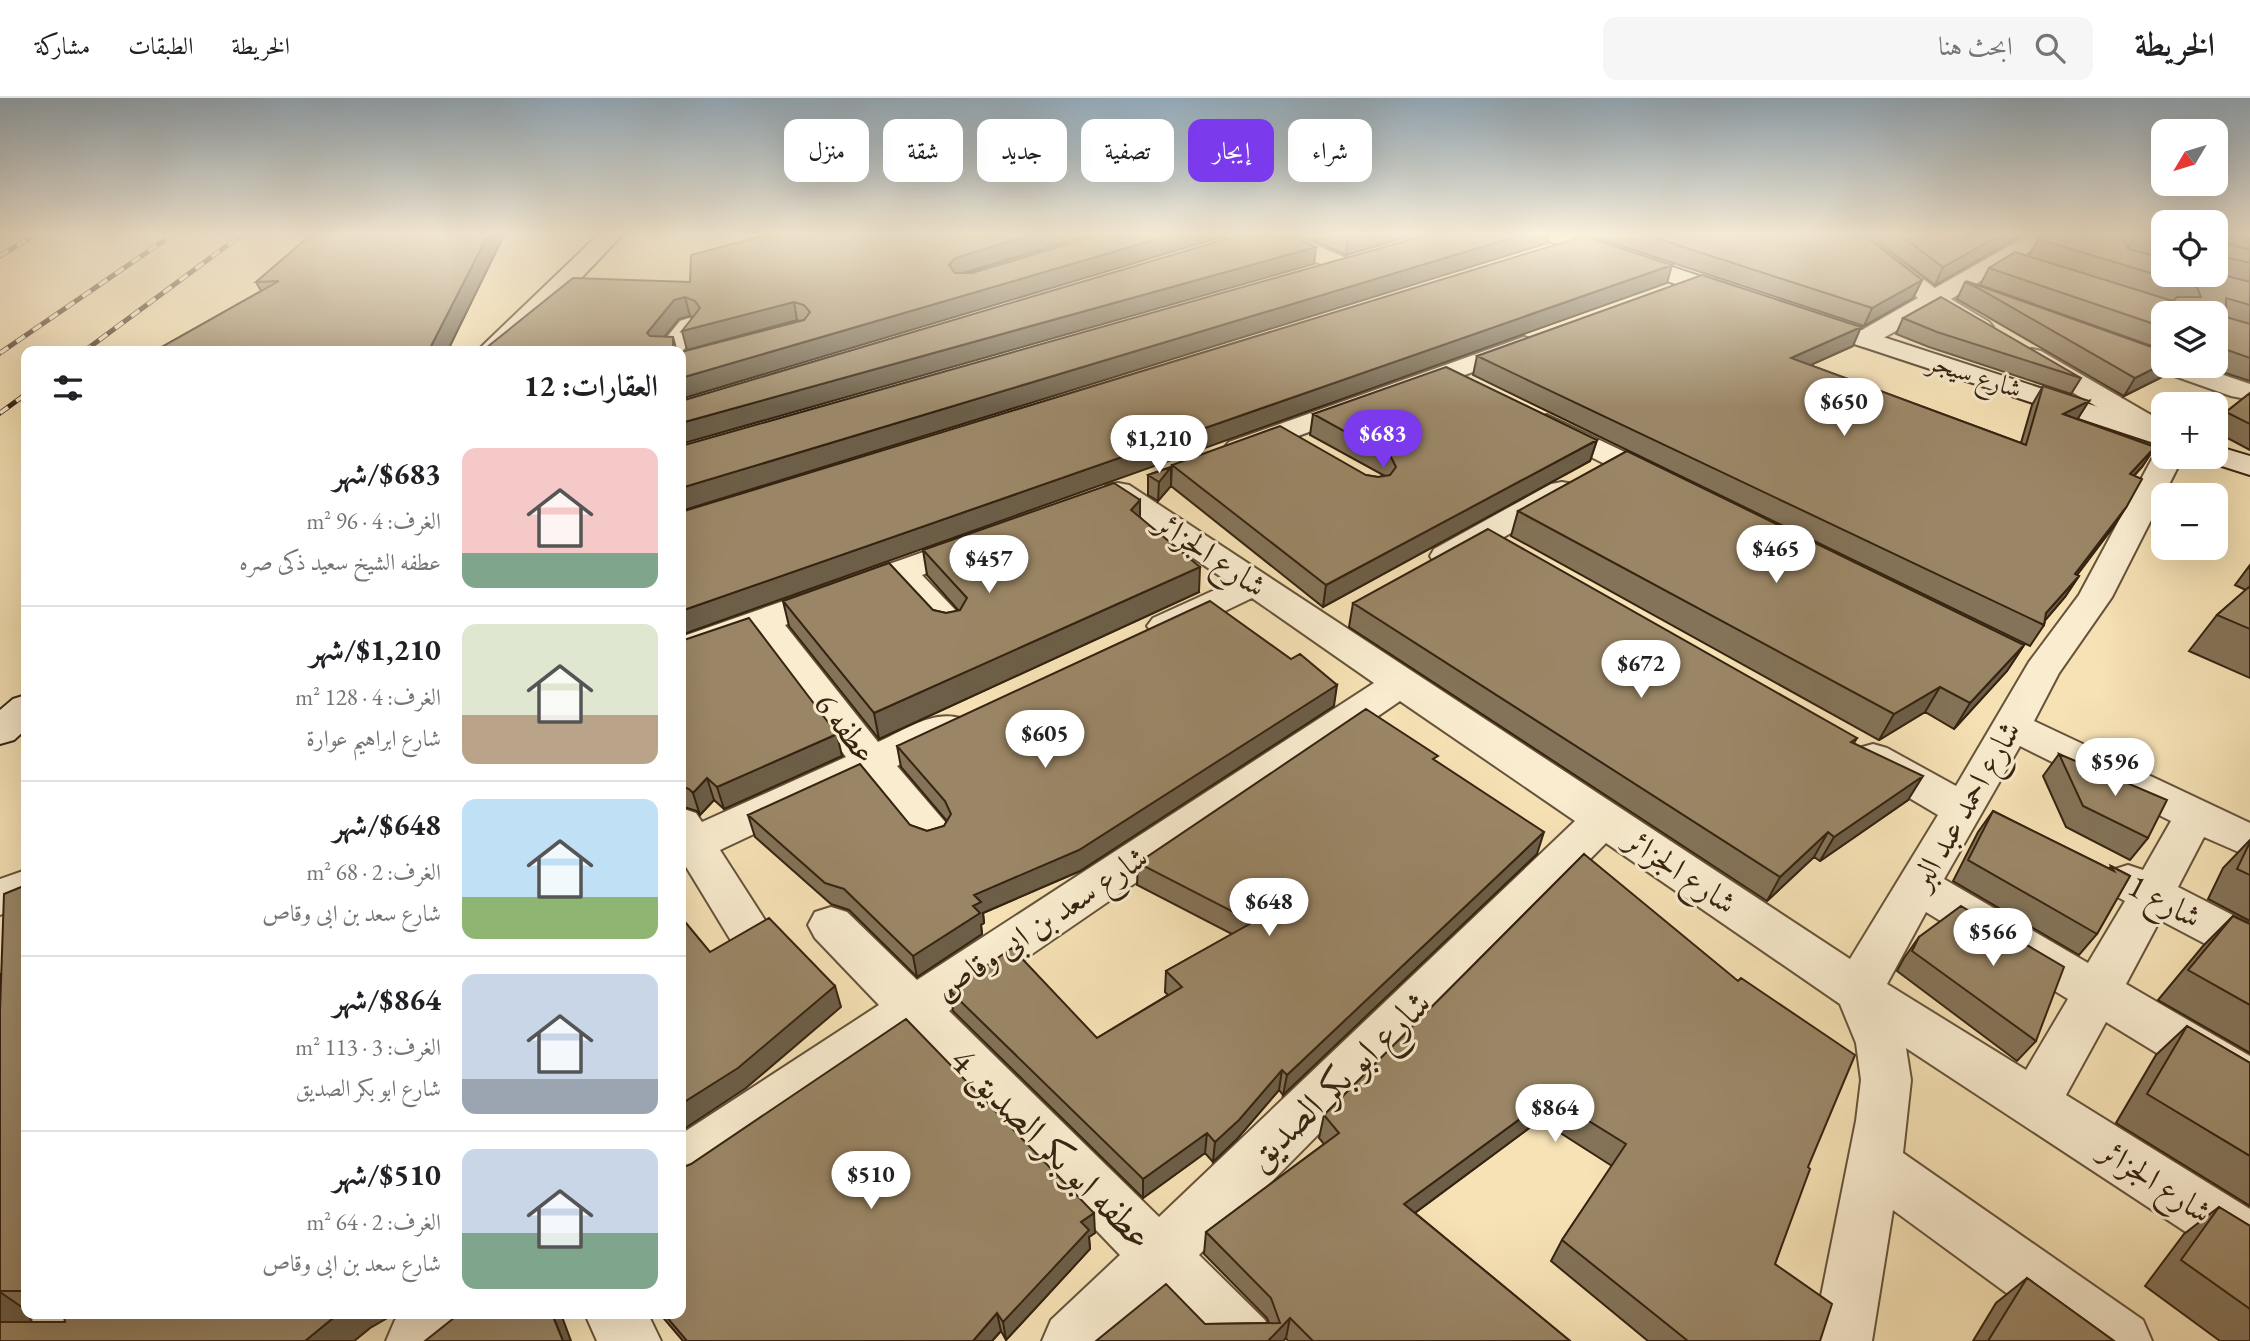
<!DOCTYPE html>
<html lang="ar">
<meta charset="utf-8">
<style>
:root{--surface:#fff;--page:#f6f6f6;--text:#202124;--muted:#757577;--line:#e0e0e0;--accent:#7c3aed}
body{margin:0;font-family:"EB Garamond",Amiri,serif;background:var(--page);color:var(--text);direction:rtl;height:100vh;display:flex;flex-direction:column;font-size:26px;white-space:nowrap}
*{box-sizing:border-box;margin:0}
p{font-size:23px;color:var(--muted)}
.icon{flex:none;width:38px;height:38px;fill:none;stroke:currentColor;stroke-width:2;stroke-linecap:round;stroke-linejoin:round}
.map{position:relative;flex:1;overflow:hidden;direction:ltr}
.drawer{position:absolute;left:21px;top:248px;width:665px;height:973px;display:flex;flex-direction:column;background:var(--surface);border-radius:14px;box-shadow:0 7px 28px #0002;direction:rtl}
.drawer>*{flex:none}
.hud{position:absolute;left:707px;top:21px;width:665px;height:63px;direction:rtl;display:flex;gap:14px}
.needle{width:46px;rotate:232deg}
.buttons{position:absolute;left:2151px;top:21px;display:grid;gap:14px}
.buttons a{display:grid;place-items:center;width:77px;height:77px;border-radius:14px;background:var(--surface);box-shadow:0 7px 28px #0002;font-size:35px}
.price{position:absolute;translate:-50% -60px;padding:0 16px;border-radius:24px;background:#fff;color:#222;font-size:23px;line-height:46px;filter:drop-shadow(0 2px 4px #0008)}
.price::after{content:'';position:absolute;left:50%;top:42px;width:21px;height:16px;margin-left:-10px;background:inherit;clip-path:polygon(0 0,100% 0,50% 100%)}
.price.active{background:var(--accent);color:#fff}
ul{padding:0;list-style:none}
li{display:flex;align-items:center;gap:21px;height:175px;padding:0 28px}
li+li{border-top:2px solid var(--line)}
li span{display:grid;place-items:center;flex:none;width:196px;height:140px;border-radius:14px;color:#555}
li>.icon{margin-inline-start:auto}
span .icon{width:84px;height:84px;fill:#fffc;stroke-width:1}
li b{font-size:30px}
h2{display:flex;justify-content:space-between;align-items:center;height:84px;padding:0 28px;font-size:30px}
.chip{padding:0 24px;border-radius:14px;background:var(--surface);box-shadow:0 7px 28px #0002;font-size:24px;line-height:63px}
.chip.active{background:var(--accent);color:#fff}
header{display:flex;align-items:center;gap:42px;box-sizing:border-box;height:98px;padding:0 35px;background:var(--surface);border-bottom:2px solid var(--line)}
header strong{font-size:33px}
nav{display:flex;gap:38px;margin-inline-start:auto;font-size:24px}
.search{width:490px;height:63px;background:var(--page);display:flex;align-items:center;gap:18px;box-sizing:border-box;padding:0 24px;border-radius:14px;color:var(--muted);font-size:26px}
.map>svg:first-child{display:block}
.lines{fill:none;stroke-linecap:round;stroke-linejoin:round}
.minor-casing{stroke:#66533a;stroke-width:4}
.secondary-casing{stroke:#362311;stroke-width:4}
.minor{fill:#f9eccf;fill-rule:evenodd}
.secondary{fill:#f9eccf;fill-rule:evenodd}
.rail-casing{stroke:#362311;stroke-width:5}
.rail{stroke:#f9eccf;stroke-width:3.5;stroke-dasharray:10;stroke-linecap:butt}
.wall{fill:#847358;stroke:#362311;stroke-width:2}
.shaded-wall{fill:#6c5e47;stroke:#362311;stroke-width:2}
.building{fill:#9a8666;stroke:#362311;stroke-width:2}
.labels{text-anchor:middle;stroke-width:6;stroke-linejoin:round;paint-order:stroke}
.far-street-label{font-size:26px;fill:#362311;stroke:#f9eccf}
.street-label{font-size:32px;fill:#362311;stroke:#f9eccf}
.near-street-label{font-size:38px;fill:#362311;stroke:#f9eccf}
</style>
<header>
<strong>الخريطة</strong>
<div class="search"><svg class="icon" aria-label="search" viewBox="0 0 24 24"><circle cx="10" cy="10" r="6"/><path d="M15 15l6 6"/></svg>ابحث هنا</div>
<nav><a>الخريطة</a><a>الطبقات</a><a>مشاركة</a></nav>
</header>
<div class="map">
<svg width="2250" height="1243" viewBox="0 0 2250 1243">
<rect width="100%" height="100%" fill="#f6e2b5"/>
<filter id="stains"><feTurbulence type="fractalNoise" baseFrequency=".00286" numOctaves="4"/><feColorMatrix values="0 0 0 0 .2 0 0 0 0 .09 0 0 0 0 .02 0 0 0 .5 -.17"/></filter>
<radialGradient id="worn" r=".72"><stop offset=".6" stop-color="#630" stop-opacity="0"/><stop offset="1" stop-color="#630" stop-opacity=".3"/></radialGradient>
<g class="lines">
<defs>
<path id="minor" d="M1289,135L1353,163L1357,168L1353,173H1337L1263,141L1260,136Z
M1835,135H1861L1935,190L2032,135H2060L1951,201L1989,224L1993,229L1989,234C1969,239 1950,221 1934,211L1873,246L1864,249L1855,246L1851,241L1855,236L1918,200Z
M689,220L698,223L702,228L681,255L655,254L680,223Z
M1524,239L1533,242L1537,247L1533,252L1249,356L1239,359L1229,356L1224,350L1229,344Z
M2032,251L2041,253L2163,324V345L2153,342L2023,265L2019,259L2023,253Z
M2163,262V268H2197L2250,286V298L2241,300L2231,298L2163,274L2159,268Z
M1547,317L1673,377L1677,383L1673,389L1662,392L1651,389L1537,332L1533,326L1537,320Z
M2163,351V359H2183L2112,499L2059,575L2034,623L2250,725V759L2204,739L2178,789L2250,826V867L2234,861L2160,822L2126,886L2250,958V1008L2232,1001L2106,924L2066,997L2250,1111V1171L2230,1163L1906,950L1911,982L1903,1055L2143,1222L2152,1243H2072L1893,1112L1872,1243H1812L1856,1023L1861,982L1856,945L1840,906L1606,745L1199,1157L1265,1222L1274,1243H1203L1159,1197L1114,1243H1042L1051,1222L1120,1157L911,939L700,1084L681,1091V1036L879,907L815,840L808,827L815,814L831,809L847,814L917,882L1374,585L1252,500L1177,536L1165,539L1153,536L1147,528L1153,520L1230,485L1107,401L1103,394L1107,387L1118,385L1129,387L1850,861L1938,717L1859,670L1853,660L1859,650L1873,646L1887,650L1956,688L2029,564L2079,497L2153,359L2158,353ZM1400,603L1575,723L1159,1119L949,913ZM2020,648L2171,723L2143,772L2128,767L2112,772L2106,784L2112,796L2125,803L2088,865L1944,781ZM1926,814L2068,901L2026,972L1887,886Z
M1562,384L1573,386L1577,393L1573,400L1458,465L1446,468L1434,465L1430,458L1434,451L1551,386Z
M975,436L987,439L991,446L987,453L922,477L962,519L968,527L962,535L950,538L938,535L894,487L785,527L878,644C903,633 932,612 960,620L965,629L960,638L897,668L946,725L952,736L946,747L931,752L916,747L865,684L720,752L772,833L765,846L749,851L733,846L685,767L681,768V710L696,715L702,724L846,659L756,538L681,564V539Z
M26,772V807L0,817V781Z
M32,1216H90L94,1243H34Z
M404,1216H485L477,1237L468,1243H386L395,1222Z
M585,1216H648L661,1243H597Z"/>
<path id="secondary" d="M600,135H624L547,216L505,254H476Z
M1537,135H1571L1744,193L1747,198L1744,203L1735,205L1726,203L1540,140Z
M1809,215L2163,330V348L1800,228L1796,223L1800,218Z
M2216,348L2250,358V377L2206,363L2202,359H2216Z
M26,597V631L14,642L0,646V612L13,601Z"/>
</defs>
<!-- minor casing -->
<use href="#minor" class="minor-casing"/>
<!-- secondary casing -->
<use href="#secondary" class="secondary-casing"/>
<!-- minor -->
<use href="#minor" class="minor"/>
<!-- secondary -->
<use href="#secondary" class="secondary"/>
<defs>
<path id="rail" d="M0,158L38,135
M83,254L244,135
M0,255L175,135
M0,315L26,296"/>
</defs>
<!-- rail casing -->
<use href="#rail" class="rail-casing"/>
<!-- rail -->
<use href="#rail" class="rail"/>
</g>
<!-- wall -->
<path class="wall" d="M313,135H505L447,254H153L261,193L256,184Z
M1096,135L966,175H972L1235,135L800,223L797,222L687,252L693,219L690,218L679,221L481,254L690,184Z
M1297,135H1421L1346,157Z
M1582,135H1861L1922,182L1913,200L1864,228Z
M1866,135H2026L1935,187Z
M2046,135H2163V177H2216V135H2250V283L2204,268H2216V215H2163V252L1980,187L1989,170L2029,158L2038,141Z
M1965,184L2166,277L2124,298L1957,201Z
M1903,220L2081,280L2071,296L1929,249L1896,236Z
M1853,248L1810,267L2021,345L2032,307L2043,288L2078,321L2155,349L2142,369L2134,378L2114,428L2077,477L2079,478L2065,499L2045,522L2044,527L2030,548L1473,277L1477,258Z
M2250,295V352L2216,334V329L2226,314Z
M1313,316L1597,342L1590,363L1323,509L1171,388L1172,367L1366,377L1378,379L1385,378L1310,337Z
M1171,369V388L1158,403L1148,397V377Z
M1518,413L2024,547L2007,573L1954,631L1925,614L1879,642L1511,438Z
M1140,419L1199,494L879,641L789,528L783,503L933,512L946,515L959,513L927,477L923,452Z
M2250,467V580L2189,553L2217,517L2246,492L2235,487Z
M1353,505L1857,640L1854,645L1908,702L1820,763L1814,759L1767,803L1349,529Z
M681,543L842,658L724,711L714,702L700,717L697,713L681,708Z
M1334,608L1080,773L983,815L984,825L981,827L982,836L917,879L849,812L831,806L755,739L748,717L910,727L927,733L944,728L947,723L901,669L897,648Z
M2059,656L2148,740L2130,762L2066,729L2043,678Z
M1437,664L1537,756L1283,997L1279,992L1237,1041L1213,1064L1205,1055L1143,1100L953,913L950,893L1097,940L1168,897L1165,894L1166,873L1232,836L1137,787L1138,765Z
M1993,713L2109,771L2111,768L2130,778L2097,836L2079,857L1953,783L1978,734Z
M2250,742V823L2208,801L2223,770Z
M1584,756L1808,1069L1775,1166L1820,1243H1648L1551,1163L1562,1142L1612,1068L1540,1022L1415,1115L1570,1243H1288L1286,1240L1283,1243H1268L1205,1226L1269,1225L1267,1220L1204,1156L1206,1134L1324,1046L1319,1040L1324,1017Z
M26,787V1216L31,1224H65L64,1216H394L370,1230L354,1243H0V875L1,891Z
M2233,818L2250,826V955L2158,902L2203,848Z
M1919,839L2036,943L2017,963L1897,873L1904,860Z
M2187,928L2250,965V1108L2116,1025L2156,957Z
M2219,1109L2250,1128V1243H2220L2145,1188L2184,1136Z
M1095,1135L1089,1139L1090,1151L1006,1242L1001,1233L992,1243H683L660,1216H681Z
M2027,1180L2114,1243H1973L1996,1205Z"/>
<!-- shaded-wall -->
<path class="shaded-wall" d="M489,135H505L447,254H428Z
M1037,135H1096L956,177L949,167L955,160Z
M1178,135H1235L681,301V280Z
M1364,135H1421L1346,157L1348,140Z
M1528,135H1550L1548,145L681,413V390Z
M2004,135H2026L1935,187L1943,169Z
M2137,135L2128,151L2123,142L2128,136Z
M1316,149L1314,166L681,346V325Z
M1672,167L1667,185L681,537V513Z
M1922,182L1913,200L1864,228L1872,210Z
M685,199L690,218L679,221L652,254L647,235L674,202Z
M794,204L797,222L687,252L682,233Z
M1861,229L1853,248L1784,279L1791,260Z
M673,239L677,254H673Z
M2163,266V268H2171L2166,277L2124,298L2135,280Z
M2089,303L2077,322L2063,316Z
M1597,342L1590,363L1323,509L1326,487Z
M2155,349L2142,369L2116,396L2130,376Z
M1171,369V388L1158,403L1159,384Z
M1140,402V426L1131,412Z
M2127,408L2114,428L2062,497L2075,476Z
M1200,469L1199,494L879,641L874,615Z
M2079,478L2065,499L2042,526L2046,515Z
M2024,547L2007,573L1954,631L1970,605Z
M1337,587L1334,608L1080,773L983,815L984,825L981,827L982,836L917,879L913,858L973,808L974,797Z
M1940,589L1925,614L1879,642L1894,616Z
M837,636L842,658L724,711L717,689Z
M1923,678L1908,702L1820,763L1834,739Z
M707,680L714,702L700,717L693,695Z
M1544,734L1537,756L1283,997L1287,977Z
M1828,734L1814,759L1767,803L1780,779Z
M835,888L841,909L746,990L681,1033V1006Z
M1282,972L1279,992L1237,1041L1213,1064L1215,1044Z
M1550,999L1540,1022L1397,1128L1404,1106Z
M1207,1035L1205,1055L1143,1100V1081Z
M1094,1115L1095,1135L1089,1139L1090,1151L1006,1242L1003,1224L1081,1124Z
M0,1194L26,1212V1216H30L32,1243L0,1225Z
M997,1215L1001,1233L992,1243H973Z
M338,1216H394L370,1230L354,1243H305Z
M552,1216H561L571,1243H563Z
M1290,1220L1286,1240L1283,1243H1268Z"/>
<!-- building -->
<path class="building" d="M313,135H489L428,254H153L279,183L256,184Z
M774,135H1037L955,160L949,167L955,175H972L1105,135H1178L681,280V254L804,222L810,214L804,207L794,204L682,233L700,210L695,203L685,199L674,202L647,235L650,238L673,239V253L674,254H481L573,180L690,184L691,157Z
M1246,135H1285L1316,149L681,325V303Z
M1338,135H1364L1348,140Z
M1434,135H1528L681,390V348Z
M1640,135H1861L1922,182L1872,210Z
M1897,135H2004L1943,169Z
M2046,135H2131L2128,136L2123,142L2128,151L2163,160V177H2216V175L2250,184V207L2226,200V219L2250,226V260L2216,248V215H2163V229L1989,170L2015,154L2173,203L2177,199H2201L2197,189L2038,141Z
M2142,135H2163V142Z
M2216,135H2224V145L2250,152V165L2216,157Z
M1584,138L1672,167L681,513V414Z
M1702,177L1861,229L1791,260L2026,347L2043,288L2089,303L2063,316L2155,349L2130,376L2142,381L2127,408L2075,476L2079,478L2046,515L2044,527L1477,258Z
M1966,183L2163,253V266L2135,280Z
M1941,199L2081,280L1937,234L1903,220Z
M1446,269L1597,342L1326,487L1172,367L1280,328L1366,377L1378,379L1390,377L1396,369L1391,359L1313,316Z
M2250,295V326L2226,314Z
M1627,353L2024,547L1970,605L1940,589L1894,616L1518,413Z
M1171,369L1159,384L1148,377Z
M1114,385L1140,402L1131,412L1200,469L874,615L783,503L889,465L933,512L946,515L960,512L967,500L923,452Z
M1488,431L1857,640L1851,644L1923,678L1834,739L1828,734L1780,779L1353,505Z
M2250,488V531L2217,517Z
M1210,503L1291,561L1300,556L1337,587L1079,752L974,797L981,804L973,808L980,815L913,858L844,791L825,785L748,717L860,666L910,727L927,733L944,728L951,716L945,703L897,648Z
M749,520L837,636L717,689L707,680L693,695L689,691L681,688V543Z
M1366,611L1438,658L1433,661L1544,734L1287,977L1282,972L1239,1022L1215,1044L1207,1035L1143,1081L950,893L1012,850L1097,940L1182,889L1166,873L1253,824L1138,765Z
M2059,656L2167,702L2148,740L2083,708Z
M1993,713L2114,773L2111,768L2130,778L2097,836L1968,762Z
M2250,744V777L2237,771Z
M1584,756L1738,883L1741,880L1855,957L1808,1069L1810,1071L1775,1166L1832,1206L1820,1243H1688L1562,1142L1626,1046L1550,999L1404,1106L1570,1243H1313L1290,1220L1268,1243H1096L1166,1186L1205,1226L1280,1225L1271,1200L1206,1134L1339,1035L1324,1017Z
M26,787V1193H0V912L4,796Z
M1961,808L2064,869L2036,943L1912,853L1919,839Z
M2233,818L2250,826V907L2188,872Z
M681,819L710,854L769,820L835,888L738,970L681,1006Z
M906,921L1094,1115L1081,1124L1089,1132L1003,1224L997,1215L973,1243H687L664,1216H681V1070L691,1066Z
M2187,928L2250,965V1058L2147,996Z
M2219,1109L2250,1128V1211L2181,1162Z
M2027,1180L2114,1243H1988Z
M64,1216H338L305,1243H0V1224H65Z
M459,1216H552L563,1243H425Z"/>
<!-- sky -->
<linearGradient id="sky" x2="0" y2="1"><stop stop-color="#93acbd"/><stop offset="0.44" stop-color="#fbf2de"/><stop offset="1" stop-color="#fbf2de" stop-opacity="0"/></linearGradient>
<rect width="2250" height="310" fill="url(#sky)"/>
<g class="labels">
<!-- far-street labels -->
<g class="far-street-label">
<text transform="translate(1975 277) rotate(18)" y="9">شارع سيجر</text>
</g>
<!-- street labels -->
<g class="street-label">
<text transform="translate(1211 456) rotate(34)" y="11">شارع الجزائر</text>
<text transform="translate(846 630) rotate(52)" y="11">عطفه 6</text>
<text transform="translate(1965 707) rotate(-60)" y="11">شارع احمد عبد البر</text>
<text transform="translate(1681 773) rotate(34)" y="11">شارع الجزائر</text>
<text transform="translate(2165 803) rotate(28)" y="11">شارع 1</text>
<text transform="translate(1041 825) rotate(-34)" y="11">شارع سعد بن ابى وقاص</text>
<text transform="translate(2156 1083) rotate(33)" y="11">شارع الجزائر</text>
</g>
<!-- near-street labels -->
<g class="near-street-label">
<text transform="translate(1338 982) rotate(-44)" y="13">شارع ابو بكر الصديق</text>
<text transform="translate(1052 1050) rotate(45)" y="13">عطفه ابو بكر الصديق 4</text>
</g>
</g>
<rect width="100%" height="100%" filter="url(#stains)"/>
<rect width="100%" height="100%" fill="url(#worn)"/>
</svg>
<div class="buttons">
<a><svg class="needle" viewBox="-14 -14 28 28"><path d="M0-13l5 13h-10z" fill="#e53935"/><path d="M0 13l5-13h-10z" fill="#757577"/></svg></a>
<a><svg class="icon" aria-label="locate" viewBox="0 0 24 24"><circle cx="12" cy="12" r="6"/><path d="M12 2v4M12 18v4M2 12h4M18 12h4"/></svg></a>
<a><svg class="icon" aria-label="layers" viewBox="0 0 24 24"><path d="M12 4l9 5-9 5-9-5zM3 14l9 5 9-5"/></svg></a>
<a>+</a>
<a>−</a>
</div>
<b class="price" style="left:1844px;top:340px">$650</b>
<b class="price active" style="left:1383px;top:372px">$683</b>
<b class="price" style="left:1159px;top:377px">$1,210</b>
<b class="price" style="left:1776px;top:487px">$465</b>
<b class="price" style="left:989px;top:497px">$457</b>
<b class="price" style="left:1641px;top:602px">$672</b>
<b class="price" style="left:1045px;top:672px">$605</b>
<b class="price" style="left:2115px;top:700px">$596</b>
<b class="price" style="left:1269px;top:840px">$648</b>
<b class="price" style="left:1993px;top:870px">$566</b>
<b class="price" style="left:1555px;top:1046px">$864</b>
<b class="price" style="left:871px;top:1113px">$510</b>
<div class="hud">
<a class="chip">شراء</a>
<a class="chip active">إيجار</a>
<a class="chip">تصفية</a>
<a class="chip">جديد</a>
<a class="chip">شقة</a>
<a class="chip">منزل</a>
</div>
<section class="drawer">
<h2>العقارات: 12<svg class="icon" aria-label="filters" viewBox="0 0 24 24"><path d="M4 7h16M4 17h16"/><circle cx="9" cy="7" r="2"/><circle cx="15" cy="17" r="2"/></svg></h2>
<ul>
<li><span style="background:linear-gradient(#f6c9c9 75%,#7fa58c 0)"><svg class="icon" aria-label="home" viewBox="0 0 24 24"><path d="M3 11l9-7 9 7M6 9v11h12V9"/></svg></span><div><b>$683/شهر</b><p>الغرف: 4 · 96 m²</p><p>عطفه الشيخ سعيد ذكى صره</p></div></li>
<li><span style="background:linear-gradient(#dfe7d0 65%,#b9a48a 0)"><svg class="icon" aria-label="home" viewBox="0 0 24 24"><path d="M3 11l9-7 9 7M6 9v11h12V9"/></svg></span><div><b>$1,210/شهر</b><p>الغرف: 4 · 128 m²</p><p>شارع ابراهيم عوارة</p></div></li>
<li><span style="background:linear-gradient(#bfe0f5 70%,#8fb573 0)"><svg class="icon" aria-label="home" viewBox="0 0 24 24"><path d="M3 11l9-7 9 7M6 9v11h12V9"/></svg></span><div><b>$648/شهر</b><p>الغرف: 2 · 68 m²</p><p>شارع سعد بن ابى وقاص</p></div></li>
<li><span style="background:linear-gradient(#c9d6e8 75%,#9aa5b1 0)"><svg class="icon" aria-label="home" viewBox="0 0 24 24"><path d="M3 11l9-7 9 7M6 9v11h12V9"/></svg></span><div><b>$864/شهر</b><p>الغرف: 3 · 113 m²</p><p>شارع ابو بكر الصديق</p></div></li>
<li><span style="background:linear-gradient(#c9d6e8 60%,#7fa58c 0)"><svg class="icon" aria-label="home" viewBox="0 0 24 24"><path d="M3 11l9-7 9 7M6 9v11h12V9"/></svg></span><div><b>$510/شهر</b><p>الغرف: 2 · 64 m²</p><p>شارع سعد بن ابى وقاص</p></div></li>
</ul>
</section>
</div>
